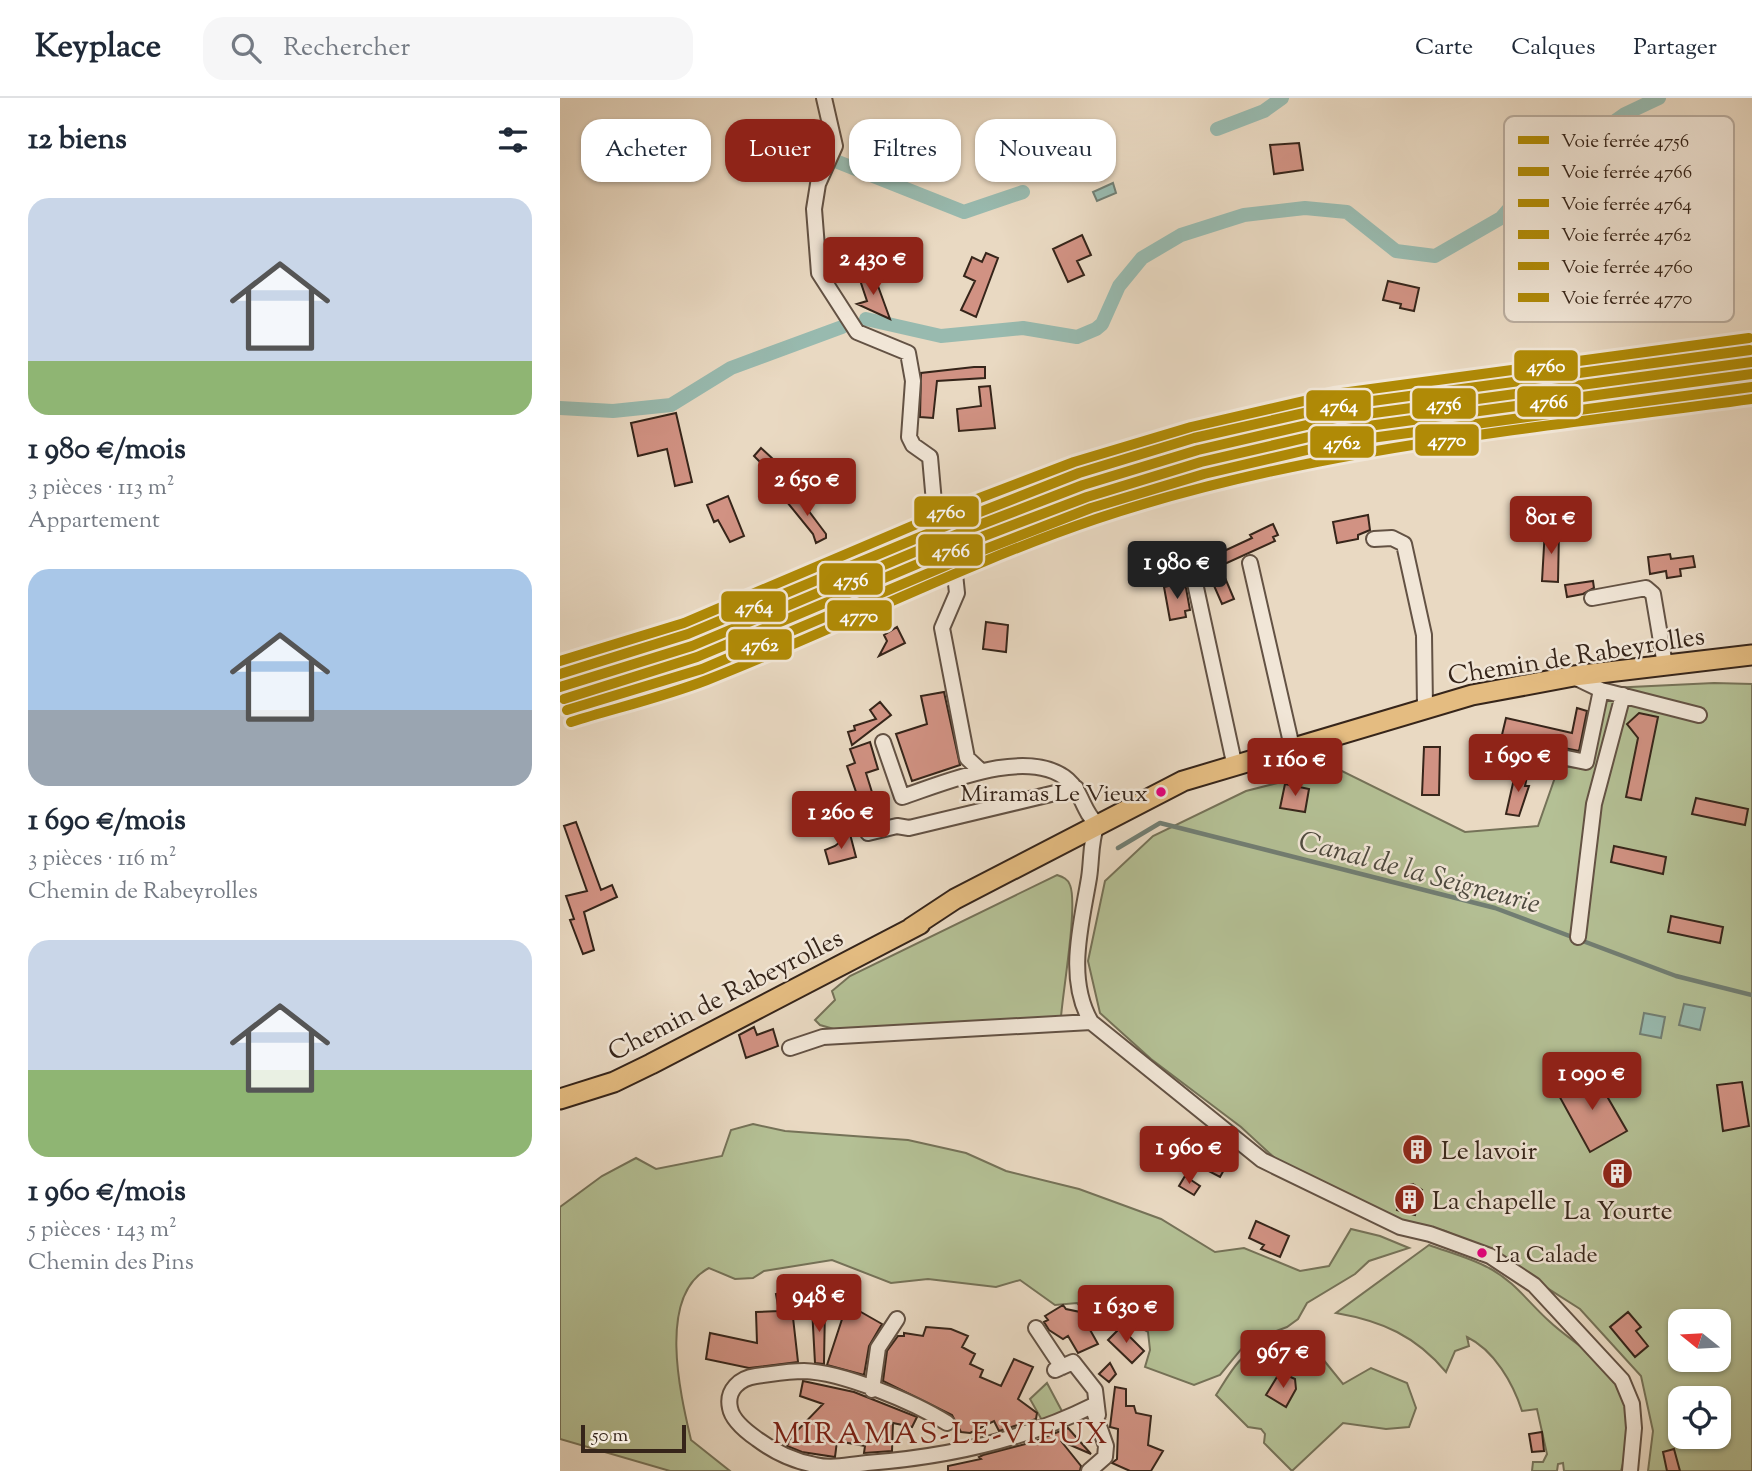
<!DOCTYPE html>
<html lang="fr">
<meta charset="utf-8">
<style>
:root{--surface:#fff;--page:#f6f6f7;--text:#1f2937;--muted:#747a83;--line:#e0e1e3;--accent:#8f2418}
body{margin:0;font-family:"Sorts Mill Goudy",serif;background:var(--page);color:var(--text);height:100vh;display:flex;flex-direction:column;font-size:26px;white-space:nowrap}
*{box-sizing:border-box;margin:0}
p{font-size:23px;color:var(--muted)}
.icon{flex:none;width:38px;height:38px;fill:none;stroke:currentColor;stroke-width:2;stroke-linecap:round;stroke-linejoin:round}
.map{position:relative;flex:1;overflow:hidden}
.panel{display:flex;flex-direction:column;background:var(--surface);width:560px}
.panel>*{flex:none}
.guide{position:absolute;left:21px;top:21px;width:665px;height:63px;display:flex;gap:14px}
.needle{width:46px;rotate:288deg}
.fabs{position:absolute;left:1108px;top:1211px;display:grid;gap:14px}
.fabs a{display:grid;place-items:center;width:63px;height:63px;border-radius:14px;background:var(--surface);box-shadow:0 2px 5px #0004;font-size:35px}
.scale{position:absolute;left:21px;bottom:18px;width:105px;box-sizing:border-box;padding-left:7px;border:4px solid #36251a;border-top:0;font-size:19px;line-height:24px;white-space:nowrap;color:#36251a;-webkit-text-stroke:5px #f1e6d7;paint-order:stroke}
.price{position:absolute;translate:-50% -60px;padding:0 16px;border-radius:7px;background:var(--accent);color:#fff;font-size:23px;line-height:46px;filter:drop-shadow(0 2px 4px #0008)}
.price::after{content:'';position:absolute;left:50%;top:42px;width:21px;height:16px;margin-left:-10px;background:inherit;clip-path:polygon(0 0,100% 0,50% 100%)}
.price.current{background:#222;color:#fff}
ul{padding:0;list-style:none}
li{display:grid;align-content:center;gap:14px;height:371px;padding:0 28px}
li span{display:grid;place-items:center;height:217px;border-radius:21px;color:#555}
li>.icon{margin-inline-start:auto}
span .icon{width:126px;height:126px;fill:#fffc;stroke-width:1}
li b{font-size:30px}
h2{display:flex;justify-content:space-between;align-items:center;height:84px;padding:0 28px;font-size:30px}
.tag{padding:0 24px;border-radius:21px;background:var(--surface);box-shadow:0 2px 5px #0004;font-size:24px;line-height:63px}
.tag.current{background:var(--accent);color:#fff}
header{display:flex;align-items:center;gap:42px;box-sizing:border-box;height:98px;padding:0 35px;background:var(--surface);border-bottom:2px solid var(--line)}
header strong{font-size:33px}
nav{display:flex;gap:38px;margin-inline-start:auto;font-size:24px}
.search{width:490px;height:63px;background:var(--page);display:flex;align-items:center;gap:18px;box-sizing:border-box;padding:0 24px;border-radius:21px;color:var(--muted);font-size:26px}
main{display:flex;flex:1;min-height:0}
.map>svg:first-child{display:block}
.green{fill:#b4c095;stroke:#757258;stroke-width:2;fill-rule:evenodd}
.water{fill:#98baaf;stroke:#717e73;stroke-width:2}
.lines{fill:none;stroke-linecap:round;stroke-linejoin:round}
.stream{stroke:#717e73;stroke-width:4.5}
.canal{stroke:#98baaf;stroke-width:14}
.building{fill:#d19283;stroke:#36251a;stroke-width:2}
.minor-tunnel{stroke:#c5b5a0;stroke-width:14;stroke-dasharray:14 7;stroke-linecap:butt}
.minor-casing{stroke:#635244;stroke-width:18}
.major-casing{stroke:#36251a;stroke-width:23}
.minor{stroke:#f1e6d7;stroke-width:14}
.major{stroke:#e4bc81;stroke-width:19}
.rail-1-casing{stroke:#f1e6d7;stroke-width:16}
.rail-2-casing{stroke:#f1e6d7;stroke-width:16}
.rail-3-casing{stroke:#f1e6d7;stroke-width:16}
.rail-4-casing{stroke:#f1e6d7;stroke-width:16}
.rail-5-casing{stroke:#f1e6d7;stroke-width:16}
.rail-6-casing{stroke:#f1e6d7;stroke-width:16}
.rail-1{stroke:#b08a06;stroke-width:10}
.rail-2{stroke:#b08a06;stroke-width:10}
.rail-3{stroke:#b08a06;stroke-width:10}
.rail-4{stroke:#b08a06;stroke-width:10}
.rail-5{stroke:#b08a06;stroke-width:10}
.rail-6{stroke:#b08a06;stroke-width:10}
.bus-dot{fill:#e5007d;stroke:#f1e6d7;stroke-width:2.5}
.labels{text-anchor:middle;stroke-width:5;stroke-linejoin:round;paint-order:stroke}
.bus-label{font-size:24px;fill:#36251a;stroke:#f1e6d7;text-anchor:end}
.street-label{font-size:26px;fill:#36251a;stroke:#f1e6d7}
.poi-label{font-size:26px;fill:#36251a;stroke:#f1e6d7;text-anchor:start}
.water-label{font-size:28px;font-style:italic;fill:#4e4a3f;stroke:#f1e6d7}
.quarter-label{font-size:30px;letter-spacing:2px;fill:#7a1f14;stroke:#f1e6d7}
.key{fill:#f1e6d7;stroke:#b9ac9e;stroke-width:2}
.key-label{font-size:19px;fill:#36251a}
.line-badge{stroke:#f1e6d7;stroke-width:2.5}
.badge-label{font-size:19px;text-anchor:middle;font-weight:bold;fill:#fff}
</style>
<header>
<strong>Keyplace</strong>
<div class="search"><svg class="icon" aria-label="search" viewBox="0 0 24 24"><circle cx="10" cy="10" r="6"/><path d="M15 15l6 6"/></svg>Rechercher</div>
<nav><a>Carte</a><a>Calques</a><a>Partager</a></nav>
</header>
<main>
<section class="panel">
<h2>12 biens<svg class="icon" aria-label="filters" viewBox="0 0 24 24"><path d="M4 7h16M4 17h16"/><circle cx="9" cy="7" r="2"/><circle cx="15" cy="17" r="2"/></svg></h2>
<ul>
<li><span style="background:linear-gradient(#c9d6e8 75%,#8fb573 0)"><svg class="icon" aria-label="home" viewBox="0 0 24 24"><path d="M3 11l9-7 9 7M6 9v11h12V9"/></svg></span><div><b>1 980 €/mois</b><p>3 pièces · 113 m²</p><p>Appartement</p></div></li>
<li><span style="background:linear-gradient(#a9c7e8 65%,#9aa5b1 0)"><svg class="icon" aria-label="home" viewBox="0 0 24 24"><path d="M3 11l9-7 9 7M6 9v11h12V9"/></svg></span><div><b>1 690 €/mois</b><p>3 pièces · 116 m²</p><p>Chemin de Rabeyrolles</p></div></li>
<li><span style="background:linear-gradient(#c9d6e8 60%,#8fb573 0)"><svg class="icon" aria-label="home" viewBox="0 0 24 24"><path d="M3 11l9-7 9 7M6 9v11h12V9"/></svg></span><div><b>1 960 €/mois</b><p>5 pièces · 143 m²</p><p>Chemin des Pins</p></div></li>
</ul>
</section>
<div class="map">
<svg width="1192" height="1373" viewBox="0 0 1192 1373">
<rect width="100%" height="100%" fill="#e9d9c2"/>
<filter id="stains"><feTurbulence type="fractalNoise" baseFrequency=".00286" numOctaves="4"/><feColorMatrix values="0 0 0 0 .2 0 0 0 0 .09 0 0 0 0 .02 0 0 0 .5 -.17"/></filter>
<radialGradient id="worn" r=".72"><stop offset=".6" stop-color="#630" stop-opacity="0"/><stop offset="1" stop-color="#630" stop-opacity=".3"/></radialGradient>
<!-- green -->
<path class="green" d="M1154,585L1192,586V1373H1088L1093,1333L1081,1278L1020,1211L926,1151L885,1133L833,1121L732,1076L681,1029L591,961L540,915L528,863L545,783L593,738L686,693L776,670L905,734L978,728L999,668L1028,671L1050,590ZM1120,1223H1158V1262H1120ZM1120,1300H1158V1339H1120Z
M497,777C503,779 508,781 510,787C518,807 503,892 501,919L284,934L260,927L255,922L275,902L272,893L290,878Z
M193,1026L225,1033L348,1042L406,1055L446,1073L519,1091L601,1121L655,1154L684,1150L740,1173L769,1168L791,1131L820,1138L849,1150L809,1163L795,1176L747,1205L738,1221L727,1229L687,1244L660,1277L634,1287L585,1269L590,1252L588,1234C572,1224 572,1229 556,1228C542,1226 526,1215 517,1205L495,1207L460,1182L436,1189L368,1181L331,1185L272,1162L204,1173L193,1180L175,1181L149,1170C97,1197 120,1295 131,1342L170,1373H110L0,1341V1109L42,1078L76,1060L96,1071L162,1058L171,1032Z
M869,1147C888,1154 911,1160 929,1170C954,1183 969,1205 989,1223C1012,1245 1050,1264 1063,1293C1073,1317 1068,1349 1061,1373H1004L1003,1365L998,1366L997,1373H972L973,1364H983L987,1356L977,1311L962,1313C953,1285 934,1252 907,1239L909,1248L895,1253L886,1274C856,1238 822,1223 776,1215Z
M749,1244L783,1286L811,1270L847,1285L856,1310L849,1329L826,1331L783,1325L732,1373L704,1345L705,1336L701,1331L688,1329L656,1297C669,1277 679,1256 702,1247L709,1256L730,1254Z
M487,1285L504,1317L483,1324L470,1301Z"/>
<!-- water -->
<path class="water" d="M553,85L556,95L537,103L533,94Z
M1124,906L1145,910L1140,932L1119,927Z
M1084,915L1105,919L1101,940L1080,936Z"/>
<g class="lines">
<!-- stream -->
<path class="stream" d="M558,750L600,725L935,810L1116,878L1192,897"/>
<!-- canal -->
<path class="canal" d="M657,31L704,13L722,0
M278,64L404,114L463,94
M514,76L535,68
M306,221L381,238L463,230L517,239L536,231L542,226L559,188L582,160L621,137L684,117L745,110L787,114L836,153L875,158L941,120L960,98L1011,54L1065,16L1099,0
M0,310L53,313L111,307L171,270L282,229"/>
</g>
<!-- building -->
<path class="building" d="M739,45L743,72L714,76L710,47Z
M522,137L531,157L517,163L524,177L508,184L493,151Z
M426,155L438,160L416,219L401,212L415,183L404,178L412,159L422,164Z
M314,177L330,221L297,206L307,203L300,182Z
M828,183L859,190L854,213L840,210L841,206L823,202Z
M414,269H425V280L377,283L373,320L360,319L361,275Z
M430,288L435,330L399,333L397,311L421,308L419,289Z
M116,315L132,384L115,388L107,351L78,358L71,325Z
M201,350L213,361L205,369L194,358Z
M236,396L266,436V440L256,445L253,436L227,404Z
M168,398L184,438L170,444L158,422L154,424L147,407Z
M808,417L810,432L798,437V441L777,445L773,424Z
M713,426L718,437L713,439L715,443L660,468L674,501L662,506L652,483L645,486L636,466L692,440L690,437Z
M985,431L999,433L998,484L982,483Z
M1110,456L1111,461L1133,458L1135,469L1120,471L1121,478L1107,480L1106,473L1090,476L1088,459Z
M592,468L586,477L590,484L575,487L570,476Z
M1033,483L1034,490L1023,496L1007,499L1005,487Z
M621,485L626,490L630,512L625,513L626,519L610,522L604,489Z
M426,524L448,527L446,554L423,551Z
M337,529L345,545L319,558L327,543L324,537Z
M384,594L400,667L352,683L336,636L367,626L361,598Z
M320,604L331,617L292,647L288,634L295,632L294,628L316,621L310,612Z
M1017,610L1027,613L1019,653L951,639L941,641L946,620L1012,635Z
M1079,615L1098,619L1081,702L1066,699L1078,640L1067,626Z
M310,644L318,671L306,675L316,707L302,711L287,668L295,665L290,651Z
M864,649H880L879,697H862Z
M956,672L968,674L965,688H969L959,718L946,716Z
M725,686L749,691L745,714L720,710Z
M1136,700L1188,711L1185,727L1132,716Z
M16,724L41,792L52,787L57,799L24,814L34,852L23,856L10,822L14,821L6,798L27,793L4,728Z
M290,736L296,759L269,766L265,752L275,748Z
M1054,748L1106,759L1103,776L1051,764Z
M1111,818L1163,829L1160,845L1108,834Z
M194,929L197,937L213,931L218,948L186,960L179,937Z
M1033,974L1067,1033L1030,1054L997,994Z
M1182,984L1189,1028L1163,1033L1157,987Z
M858,1041L867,1047L857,1065L847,1059Z
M646,1059L665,1070L660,1079L641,1069Z
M1050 1076a8 8 0 1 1 16 0a8 8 0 1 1-16 0Z
M625,1078L640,1088L634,1097L619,1088Z
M853,1086L862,1092L855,1117L837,1112L843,1088Z
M696,1123L729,1138L720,1159L701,1151L704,1147L689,1140Z
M230,1193L238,1264L189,1270L146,1261L150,1235L197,1245L196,1214L219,1213L216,1196Z
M287,1206L322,1226L309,1248L304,1277L267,1267Z
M503,1207L506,1211L520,1214L538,1246L518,1255L508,1238L503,1241L489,1232L484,1224L488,1222L485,1218Z
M265,1209L264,1264V1266L255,1265L252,1210Z
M1068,1214L1081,1229L1076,1233L1088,1248L1075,1259L1050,1229Z
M366,1229L391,1231L408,1238L402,1249L415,1256L410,1266L423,1272L420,1279L441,1288L454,1261L473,1269L458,1301L477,1315L476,1321L439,1333L434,1323L410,1335L401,1334L392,1317L323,1283L327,1253L338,1238H344V1235L363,1238Z
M561,1229L571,1233L569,1238L584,1253L572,1265L548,1242Z
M550,1265L556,1276L549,1284L539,1276Z
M726,1277L735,1281L736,1291L726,1309L706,1297L717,1279L720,1281Z
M243,1283L294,1294L357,1319L352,1329L333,1325L332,1353L304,1355L305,1348L277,1343L275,1359L242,1354L227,1348L231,1339L263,1306L240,1298Z
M555,1289L566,1291V1308H574L576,1315L591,1318L588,1347L603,1353L591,1373H570L552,1365L557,1361L558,1331L550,1329Z
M508,1330L531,1356L501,1343L521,1368L520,1373H388V1368L421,1361L419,1359L423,1357L473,1344Z
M982,1334L984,1353L972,1354L969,1336Z
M1114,1351L1120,1373H1107L1103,1354Z"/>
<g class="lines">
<!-- minor-tunnel -->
<path class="minor-tunnel" d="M376,427L387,457"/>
<defs>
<path id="minor" d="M264,0L275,48L258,86L254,111L259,175L297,234L348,255L353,283L349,339L353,347L370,359L376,427
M814,441L832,440L844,446L864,537L865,609
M387,457L395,476L397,495L382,530L407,660L420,672
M690,465L732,649
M596,477L624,475L635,485L675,669
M1032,500L1086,490L1093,496L1105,567
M1014,579L1041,592L1139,617
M323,644L342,699C384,685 468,648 508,682C522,694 523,714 537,726
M949,648L1026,664L1041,592
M537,726C530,744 532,761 529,780C521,828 506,880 531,924L702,1062L840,1129L870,1136L930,1158L974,1187L1062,1282L1072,1306L1074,1330L1070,1373
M308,735L337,728L349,730L516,690
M1018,839L1034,706L1063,597
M230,950L263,939L531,924
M476,1230L502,1269
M495,1272L513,1264L535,1292L538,1317
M312,1292L318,1250L337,1221
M387,1325C354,1304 282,1274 244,1273C228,1273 212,1276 196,1278C180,1280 166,1292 170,1310C172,1322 187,1334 197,1341C213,1353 234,1363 255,1367C271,1371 290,1367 307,1365C385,1359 462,1343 532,1308L546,1348L545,1359L529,1373"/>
<path id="major" d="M351,830L395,801L623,683L912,597L1014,578L1192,557
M0,1001L54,984L91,966L360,826"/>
</defs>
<!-- minor casing -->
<use href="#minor" class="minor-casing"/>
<!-- major casing -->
<use href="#major" class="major-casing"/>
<!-- minor -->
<use href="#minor" class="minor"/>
<!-- major -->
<use href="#major" class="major"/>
<defs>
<path id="rail-1" d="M0,589L132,548L414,429L523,387L638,352L777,320L1192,264"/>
<path id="rail-2" d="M4,601L137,559L419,440L527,399L641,364L779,332L1192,276"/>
<path id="rail-3" d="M0,576L128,536L410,418L519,375L634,340L775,308L1190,252"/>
<path id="rail-4" d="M7,612L142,571L423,452L531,410L644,376L781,344L1192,289"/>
<path id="rail-5" d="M0,563L124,525L404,406L514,364L631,329L774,296L1189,240"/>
<path id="rail-6" d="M11,624C56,610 103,599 147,582C277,531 403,466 536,421C748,350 971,331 1192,301"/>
</defs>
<!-- rail-1 casing -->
<use href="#rail-1" class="rail-1-casing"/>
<!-- rail-2 casing -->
<use href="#rail-2" class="rail-2-casing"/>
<!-- rail-3 casing -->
<use href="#rail-3" class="rail-3-casing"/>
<!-- rail-4 casing -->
<use href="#rail-4" class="rail-4-casing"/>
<!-- rail-5 casing -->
<use href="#rail-5" class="rail-5-casing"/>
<!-- rail-6 casing -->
<use href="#rail-6" class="rail-6-casing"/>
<!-- rail-1 -->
<use href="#rail-1" class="rail-1"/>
<!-- rail-2 -->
<use href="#rail-2" class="rail-2"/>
<!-- rail-3 -->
<use href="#rail-3" class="rail-3"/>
<!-- rail-4 -->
<use href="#rail-4" class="rail-4"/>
<!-- rail-5 -->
<use href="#rail-5" class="rail-5"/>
<!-- rail-6 -->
<use href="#rail-6" class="rail-6"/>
</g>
<!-- icons -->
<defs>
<symbol id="building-disc" viewBox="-11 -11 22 22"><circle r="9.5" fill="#8f2418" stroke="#f1e6d7"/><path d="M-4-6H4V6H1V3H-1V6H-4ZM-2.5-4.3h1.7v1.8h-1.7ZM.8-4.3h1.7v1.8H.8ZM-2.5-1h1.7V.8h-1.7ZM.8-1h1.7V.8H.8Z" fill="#fff"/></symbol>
</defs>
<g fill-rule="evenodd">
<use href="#building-disc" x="840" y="1034" width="35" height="35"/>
<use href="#building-disc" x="1040" y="1058" width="35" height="35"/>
<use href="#building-disc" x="832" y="1084" width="35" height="35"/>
</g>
<!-- markers -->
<g class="bus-dot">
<circle cx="601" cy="694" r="6"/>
<circle cx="922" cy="1155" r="6"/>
</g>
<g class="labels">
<!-- bus labels -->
<g class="bus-label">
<text x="588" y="703">Miramas Le Vieux</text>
<text x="935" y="1164" text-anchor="start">La Calade</text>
</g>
<!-- street labels -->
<g class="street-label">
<text transform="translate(1016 557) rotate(-9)" y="9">Chemin de Rabeyrolles</text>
<text transform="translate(165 896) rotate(-27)" y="9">Chemin de Rabeyrolles</text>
</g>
<!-- poi labels -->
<g class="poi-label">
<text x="881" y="1061">Le lavoir</text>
<text x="872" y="1111">La chapelle</text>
<text x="1058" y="1121" text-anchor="middle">La Yourte</text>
</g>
<!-- water labels -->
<g class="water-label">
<text transform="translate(860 773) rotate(15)" y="10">Canal de la Seigneurie</text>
</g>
<!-- quarter labels -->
<g class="quarter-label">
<text x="381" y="1345">MIRAMAS-LE-VIEUX</text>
</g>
</g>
<!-- legend -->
<rect x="944" y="18" width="230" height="206" rx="10" class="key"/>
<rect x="958" y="38" width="31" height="8" fill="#b08a06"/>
<rect x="958" y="69" width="31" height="9" fill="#b08a06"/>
<rect x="958" y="101" width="31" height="8" fill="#b08a06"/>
<rect x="958" y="132" width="31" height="9" fill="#b08a06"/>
<rect x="958" y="164" width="31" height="8" fill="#b08a06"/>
<rect x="958" y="195" width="31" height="9" fill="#b08a06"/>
<g class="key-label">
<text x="1001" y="49">Voie ferrée 4756</text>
<text x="1001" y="80">Voie ferrée 4766</text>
<text x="1001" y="112">Voie ferrée 4764</text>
<text x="1001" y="143">Voie ferrée 4762</text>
<text x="1001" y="175">Voie ferrée 4760</text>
<text x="1001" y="206">Voie ferrée 4770</text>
</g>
<g class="line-badge">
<rect x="953" y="251" width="66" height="33" rx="7" fill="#b08a06"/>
<rect x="956" y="287" width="66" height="33" rx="7" fill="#b08a06"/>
<rect x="851" y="289" width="66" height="33" rx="7" fill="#b08a06"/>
<rect x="745" y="291" width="67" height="33" rx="7" fill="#b08a06"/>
<rect x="854" y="325" width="66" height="34" rx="7" fill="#b08a06"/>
<rect x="749" y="327" width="66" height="34" rx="7" fill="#b08a06"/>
<rect x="353" y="397" width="67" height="33" rx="7" fill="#b08a06"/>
<rect x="357" y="435" width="67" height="34" rx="7" fill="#b08a06"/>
<rect x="258" y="464" width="66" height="34" rx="7" fill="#b08a06"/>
<rect x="160" y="492" width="67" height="33" rx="7" fill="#b08a06"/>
<rect x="266" y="501" width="67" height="33" rx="7" fill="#b08a06"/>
<rect x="167" y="530" width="66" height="33" rx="7" fill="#b08a06"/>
</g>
<g class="badge-label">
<text x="986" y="274">4760</text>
<text x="989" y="310">4766</text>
<text x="884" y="312">4756</text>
<text x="779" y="314">4764</text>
<text x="887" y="348">4770</text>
<text x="782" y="351">4762</text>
<text x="386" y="420">4760</text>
<text x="391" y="459">4766</text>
<text x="291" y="488">4756</text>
<text x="194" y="515">4764</text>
<text x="299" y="524">4770</text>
<text x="200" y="553">4762</text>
</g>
<rect width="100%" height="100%" filter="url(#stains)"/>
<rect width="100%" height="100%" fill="url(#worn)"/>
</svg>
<div class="fabs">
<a><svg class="needle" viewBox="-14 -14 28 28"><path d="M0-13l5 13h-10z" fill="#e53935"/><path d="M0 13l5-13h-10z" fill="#747a83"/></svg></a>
<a><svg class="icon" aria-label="locate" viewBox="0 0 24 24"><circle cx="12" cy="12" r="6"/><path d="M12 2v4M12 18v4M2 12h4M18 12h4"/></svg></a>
</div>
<div class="scale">50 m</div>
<b class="price" style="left:313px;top:199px">2 430 €</b>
<b class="price" style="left:247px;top:420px">2 650 €</b>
<b class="price" style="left:991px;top:458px">801 €</b>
<b class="price current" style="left:617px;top:503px">1 980 €</b>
<b class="price" style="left:958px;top:696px">1 690 €</b>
<b class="price" style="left:735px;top:700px">1 160 €</b>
<b class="price" style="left:281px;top:753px">1 260 €</b>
<b class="price" style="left:1032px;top:1014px">1 090 €</b>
<b class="price" style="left:629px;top:1088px">1 960 €</b>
<b class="price" style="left:259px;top:1236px">948 €</b>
<b class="price" style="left:566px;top:1247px">1 630 €</b>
<b class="price" style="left:723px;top:1292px">967 €</b>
<div class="guide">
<a class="tag">Acheter</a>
<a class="tag current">Louer</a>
<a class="tag">Filtres</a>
<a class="tag">Nouveau</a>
</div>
</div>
</main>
